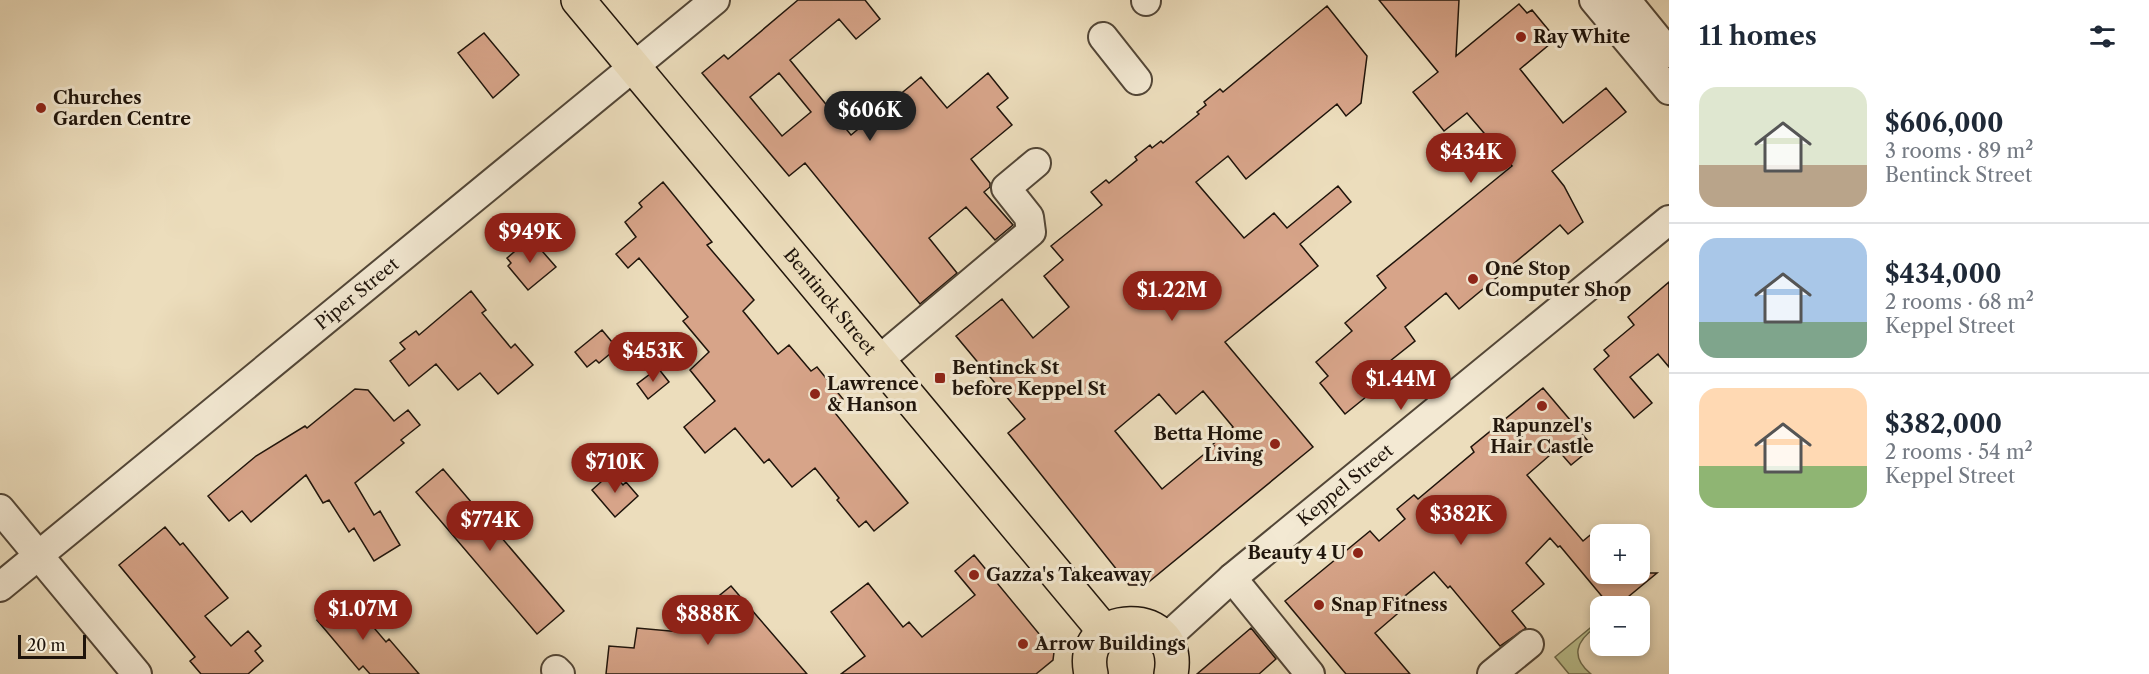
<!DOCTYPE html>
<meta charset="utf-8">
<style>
:root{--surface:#fff;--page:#f6f6f7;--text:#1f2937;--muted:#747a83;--line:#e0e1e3;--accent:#8f2418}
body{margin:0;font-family:"Libre Caslon Text",serif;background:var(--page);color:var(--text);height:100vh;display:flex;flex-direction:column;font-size:22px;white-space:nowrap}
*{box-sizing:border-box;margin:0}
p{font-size:20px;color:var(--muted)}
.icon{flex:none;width:33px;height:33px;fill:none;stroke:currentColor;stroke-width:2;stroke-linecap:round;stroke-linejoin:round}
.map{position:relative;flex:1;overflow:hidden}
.panel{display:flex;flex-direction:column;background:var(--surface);width:480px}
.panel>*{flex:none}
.buttons{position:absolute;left:1590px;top:524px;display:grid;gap:12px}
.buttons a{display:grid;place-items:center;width:60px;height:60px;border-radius:12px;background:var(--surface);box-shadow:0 3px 9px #0003;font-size:30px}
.scale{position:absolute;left:18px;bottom:15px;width:68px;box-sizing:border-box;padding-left:6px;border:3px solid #1f140b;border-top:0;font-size:16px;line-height:21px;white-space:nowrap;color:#1f140b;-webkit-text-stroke:4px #f3e9d3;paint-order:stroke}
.price{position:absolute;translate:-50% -51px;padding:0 14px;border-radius:21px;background:var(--accent);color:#fff;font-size:20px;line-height:39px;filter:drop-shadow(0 2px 3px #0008)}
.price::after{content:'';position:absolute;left:50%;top:36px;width:18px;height:14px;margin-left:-9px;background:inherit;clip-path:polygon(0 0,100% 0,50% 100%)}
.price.on{background:#222;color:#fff}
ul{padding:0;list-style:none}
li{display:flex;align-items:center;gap:18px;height:150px;padding:0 30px}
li+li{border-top:2px solid var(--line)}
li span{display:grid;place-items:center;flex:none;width:168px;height:120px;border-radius:18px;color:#555}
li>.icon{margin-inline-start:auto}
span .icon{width:72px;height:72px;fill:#fffc;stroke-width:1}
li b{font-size:26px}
h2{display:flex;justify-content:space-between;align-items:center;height:72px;padding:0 30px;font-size:26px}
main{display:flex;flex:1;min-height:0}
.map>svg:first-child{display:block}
.green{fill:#bac08e;stroke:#6c6a4c;stroke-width:1.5}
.building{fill:#d7a489;stroke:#1f140b;stroke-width:1.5;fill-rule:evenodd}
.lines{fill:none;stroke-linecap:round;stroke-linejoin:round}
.minor-casing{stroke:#524637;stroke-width:32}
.major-casing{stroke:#1f140b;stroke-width:36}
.minor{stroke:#f3e9d3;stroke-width:28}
.major{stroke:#ecddbc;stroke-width:33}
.poi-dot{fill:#8f2418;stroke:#f3e9d3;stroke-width:2}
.labels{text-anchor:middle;stroke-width:6;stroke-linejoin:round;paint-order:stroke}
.poi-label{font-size:18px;font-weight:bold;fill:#1f140b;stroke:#f3e9d3;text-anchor:start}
.street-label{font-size:18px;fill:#1f140b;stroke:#f3e9d3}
</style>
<main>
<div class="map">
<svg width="1669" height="674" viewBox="0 0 1669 674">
<rect width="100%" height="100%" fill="#ecddbc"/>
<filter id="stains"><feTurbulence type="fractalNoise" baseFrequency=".00333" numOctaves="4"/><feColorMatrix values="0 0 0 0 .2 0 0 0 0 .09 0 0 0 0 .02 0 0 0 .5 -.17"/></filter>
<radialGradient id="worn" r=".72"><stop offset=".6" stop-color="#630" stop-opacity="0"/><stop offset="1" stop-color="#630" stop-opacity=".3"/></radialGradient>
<!-- green -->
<path class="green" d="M1595,624L1596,627C1576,641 1570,657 1591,674H1569L1555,657Z"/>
<!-- building -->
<path class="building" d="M798,0H865L880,19L856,39L839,19L790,60L851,135L921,77L947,108L988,73L1008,98L997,107L1012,125L971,159L990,183V187L984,192L1013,225L995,240L966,207L929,238L957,273L920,304L805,163L789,176L702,73L724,55L728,59ZM779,73L811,112L782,136L750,97Z
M1379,0H1459L1456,56L1519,4L1527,13L1532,10L1556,39L1520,69L1563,123L1606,88L1626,112L1552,171L1564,186L1583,222L1568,234L1560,225L1459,309L1446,293L1405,327L1415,341L1385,365L1393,375L1345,414L1320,383L1328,376L1316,362L1352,331L1345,323L1386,288L1377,276L1512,166L1467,113L1444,131L1413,92L1438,72Z
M1327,6L1367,56L1361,103L1346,116L1337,104L1246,179L1228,156L1196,182L1244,238L1274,213L1287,228L1338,186L1351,202L1300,244L1318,266L1225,342L1313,447L1145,585H1129L1008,433L1025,419L956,336L1002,299L1033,338L1069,307L1044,276L1063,260L1051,246L1102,205L1091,192L1106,180L1109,183L1137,160L1135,157L1150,145L1152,148L1161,141L1163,143L1199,114L1197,112L1206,105L1204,102L1220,89L1223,92ZM1203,391L1233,427L1212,445L1214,446L1162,489L1115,431L1159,394L1176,414Z
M484,33L519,75L493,98L458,53Z
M663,182L712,242L707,245L754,300L743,311L778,354L789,345L811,371L817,367L843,399L831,408L908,503L874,531L866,521L859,527L837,500L839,498L815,468L792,487L769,459L764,463L735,428L705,453L684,427L715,401L690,370L709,352L683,321L688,317L639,258L628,268L616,254L636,237L625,222L642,207L639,203Z
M528,240L533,246L536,244L556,267L528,290L508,266L511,263L507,258Z
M1669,282V367L1658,354L1630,377L1652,403L1634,418L1594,369L1609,356L1604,350L1634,325L1628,317Z
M471,291L486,310L482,313L511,348L515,344L533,365L498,394L480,373L458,390L436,364L409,386L390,361L405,349L400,343L416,331L419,335Z
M602,330L617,348L599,363L596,360L587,367L575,352Z
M658,368L669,382L648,399L637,384Z
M1543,388L1593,447L1571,465L1557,449L1527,475L1583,541L1600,527V573H1657L1617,606H1610L1560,546L1558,547L1550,538L1526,563L1544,584L1512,611L1526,628L1500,646L1450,586L1448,588L1434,572L1405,596L1410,603L1375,633L1410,674H1346L1285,601L1370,531L1379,541L1405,519L1397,509L1414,495L1418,499L1474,452L1471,447Z
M355,389L368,390L394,421L408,410L420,425L401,440L404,443L355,483L374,515L380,511L400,545L374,561L354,528L349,532L329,500L323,503L306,475L251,522L242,511L229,521L208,496L256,456L305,426L307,428Z
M443,469L564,611L537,634L416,492Z
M612,472L623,485L626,482L638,496L615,517L592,490Z
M165,527L180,545L183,543L228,598L205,616L231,646L248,631L261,646L255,651L263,661L248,674H201L190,661L195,657L119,565Z
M974,555L1054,652L1053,660L1036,674H841L865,656L831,612L868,583L903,627L909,622L922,637L975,595L955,571Z
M731,586L807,674H606L609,646L634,648L637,628L692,633L702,624L704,608Z
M346,595L386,642L389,639L419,674H370L363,666L359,670L317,620Z
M1251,628L1276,659L1259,674H1197Z"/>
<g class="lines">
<defs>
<g id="minor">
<path d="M1146,0V1"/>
<path d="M1594,0L1669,90"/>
<path d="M1626,0L1669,53"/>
<path d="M1103,37L1137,80"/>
<path d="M879,360L1031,232L1029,217L1006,188L1036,163"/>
<path d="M0,509L137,674"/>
<path d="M1232,578L1310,674"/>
<path id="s1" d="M0,587L715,0"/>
<path id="s2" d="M1165,639L1232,578L1669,220"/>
<path d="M556,670L560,674"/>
<path d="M1492,674L1529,644"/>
</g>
<g id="major">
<path id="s3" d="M578,0L1105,632"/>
<path d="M1091,674C1076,609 1184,605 1171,674"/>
</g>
</defs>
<!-- minor casing -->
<use href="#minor" class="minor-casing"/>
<!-- major casing -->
<use href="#major" class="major-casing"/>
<!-- minor -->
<use href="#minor" class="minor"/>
<!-- major -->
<use href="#major" class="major"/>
</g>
<!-- markers -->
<g class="poi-dot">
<circle cx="1521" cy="37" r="6"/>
<circle cx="41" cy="108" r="6"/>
<circle cx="1473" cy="279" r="6"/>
<rect x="934" y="372" width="12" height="12" rx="3"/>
<circle cx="815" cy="394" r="6"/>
<circle cx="1542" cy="406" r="6"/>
<circle cx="1275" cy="444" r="6"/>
<circle cx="1358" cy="553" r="6"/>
<circle cx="974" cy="575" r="6"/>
<circle cx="1319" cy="605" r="6"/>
<circle cx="1023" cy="644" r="6"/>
</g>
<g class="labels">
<!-- poi labels -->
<g class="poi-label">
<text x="1533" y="43">Ray White</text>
<text x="53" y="104">Churches<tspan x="53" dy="21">Garden Centre</tspan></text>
<text x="1485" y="275">One Stop<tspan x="1485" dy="21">Computer Shop</tspan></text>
<text x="952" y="374">Bentinck St<tspan x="952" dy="21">before Keppel St</tspan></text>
<text x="827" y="390">Lawrence<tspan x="827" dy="21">&amp; Hanson</tspan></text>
<text x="1542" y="432" text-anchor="middle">Rapunzel's<tspan x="1542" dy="21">Hair Castle</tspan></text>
<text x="1263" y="440" text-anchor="end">Betta Home<tspan x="1263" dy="21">Living</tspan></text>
<text x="1346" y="559" text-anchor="end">Beauty 4 U</text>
<text x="986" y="581">Gazza's Takeaway</text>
<text x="1331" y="611">Snap Fitness</text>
<text x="1035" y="650">Arrow Buildings</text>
</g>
<!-- street labels -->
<g class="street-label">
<text dy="6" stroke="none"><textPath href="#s1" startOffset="462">Piper Street</textPath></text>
<text dy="6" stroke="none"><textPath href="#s3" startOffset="393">Bentinck Street</textPath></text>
<text dy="6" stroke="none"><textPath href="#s2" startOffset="237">Keppel Street</textPath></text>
</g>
</g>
<rect width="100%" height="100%" filter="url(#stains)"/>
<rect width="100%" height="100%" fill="url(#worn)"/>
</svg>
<div class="buttons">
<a>+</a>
<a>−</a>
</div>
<div class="scale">20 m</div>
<b class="price on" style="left:870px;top:142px">$606K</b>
<b class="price" style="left:1471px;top:184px">$434K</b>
<b class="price" style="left:530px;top:264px">$949K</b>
<b class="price" style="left:1172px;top:322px">$1.22M</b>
<b class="price" style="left:653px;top:383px">$453K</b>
<b class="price" style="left:1401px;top:411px">$1.44M</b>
<b class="price" style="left:615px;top:494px">$710K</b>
<b class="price" style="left:1461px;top:546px">$382K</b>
<b class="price" style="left:490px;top:552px">$774K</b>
<b class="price" style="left:363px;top:641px">$1.07M</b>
<b class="price" style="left:708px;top:646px">$888K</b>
</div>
<section class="panel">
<h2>11 homes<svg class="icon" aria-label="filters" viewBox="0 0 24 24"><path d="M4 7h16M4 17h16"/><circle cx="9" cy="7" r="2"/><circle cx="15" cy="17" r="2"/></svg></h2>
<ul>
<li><span style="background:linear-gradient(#dfe7d0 65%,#b9a48a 0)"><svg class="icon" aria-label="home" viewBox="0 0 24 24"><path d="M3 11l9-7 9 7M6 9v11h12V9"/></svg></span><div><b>$606,000</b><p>3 rooms · 89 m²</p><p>Bentinck Street</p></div></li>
<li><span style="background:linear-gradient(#a9c7e8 70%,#7fa58c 0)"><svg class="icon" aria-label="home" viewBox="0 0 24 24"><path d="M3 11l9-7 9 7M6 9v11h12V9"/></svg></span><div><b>$434,000</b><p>2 rooms · 68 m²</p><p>Keppel Street</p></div></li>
<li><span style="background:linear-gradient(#ffd9b3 65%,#8fb573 0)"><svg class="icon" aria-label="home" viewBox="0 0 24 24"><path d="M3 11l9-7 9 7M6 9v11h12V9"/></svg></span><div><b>$382,000</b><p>2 rooms · 54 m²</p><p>Keppel Street</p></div></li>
</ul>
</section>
</main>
